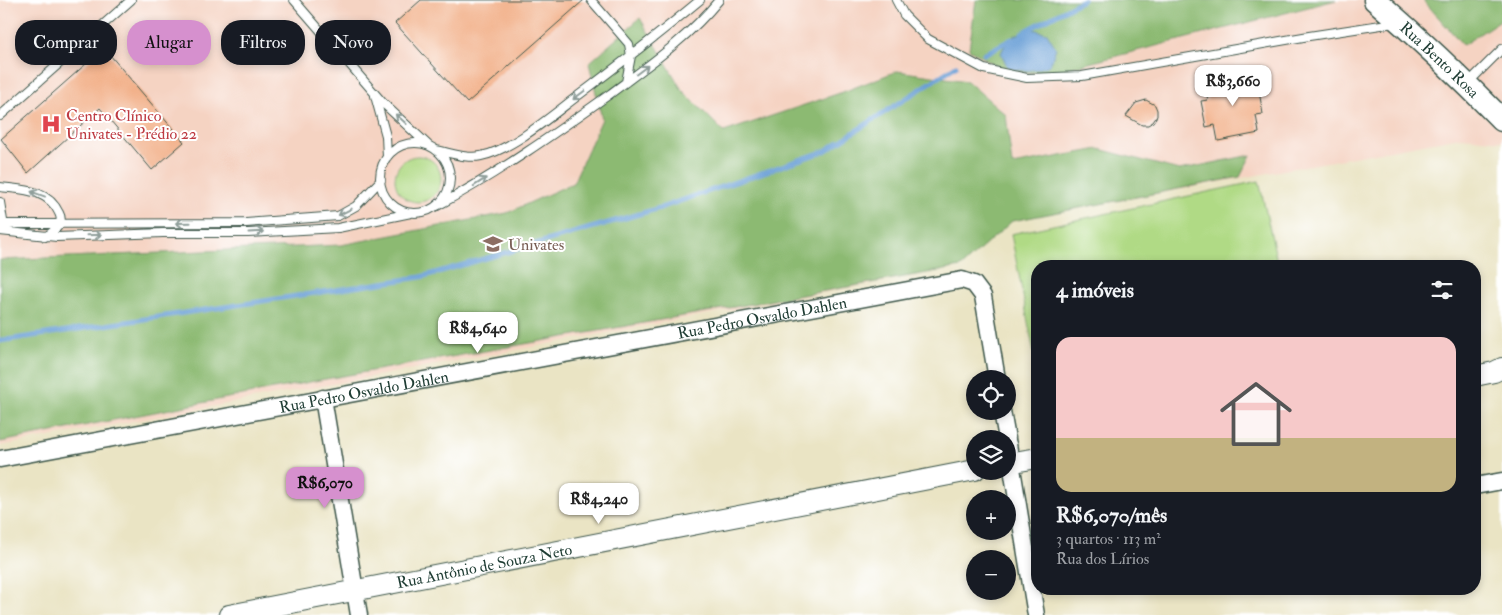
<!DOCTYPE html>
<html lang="pt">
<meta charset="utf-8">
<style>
:root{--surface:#171b24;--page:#242831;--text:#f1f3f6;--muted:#9ea1a6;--accent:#d690ce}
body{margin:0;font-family:"IM FELL Double Pica",serif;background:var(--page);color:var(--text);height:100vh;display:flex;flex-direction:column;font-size:19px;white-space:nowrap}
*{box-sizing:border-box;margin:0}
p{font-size:16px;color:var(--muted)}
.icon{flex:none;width:28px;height:28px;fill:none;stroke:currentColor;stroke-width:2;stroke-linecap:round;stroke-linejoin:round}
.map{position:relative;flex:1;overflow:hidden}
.panel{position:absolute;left:1031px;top:260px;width:450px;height:335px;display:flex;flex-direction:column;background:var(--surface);border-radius:20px;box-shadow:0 2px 8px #0003}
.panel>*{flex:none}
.top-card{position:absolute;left:15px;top:20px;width:475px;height:45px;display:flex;gap:10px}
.fabs{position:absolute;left:966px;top:370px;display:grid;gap:10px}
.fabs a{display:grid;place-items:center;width:50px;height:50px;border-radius:50%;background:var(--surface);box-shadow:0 2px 8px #0003;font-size:25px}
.price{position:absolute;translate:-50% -42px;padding:0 11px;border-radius:10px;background:#fff;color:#222;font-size:16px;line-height:32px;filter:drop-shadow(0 1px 2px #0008)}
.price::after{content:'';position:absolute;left:50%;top:30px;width:15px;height:11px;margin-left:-8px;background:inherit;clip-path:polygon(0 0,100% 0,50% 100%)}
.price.active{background:var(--accent);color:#111}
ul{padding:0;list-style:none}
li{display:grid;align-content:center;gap:10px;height:265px;padding:0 25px}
li span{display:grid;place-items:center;height:155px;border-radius:15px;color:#555}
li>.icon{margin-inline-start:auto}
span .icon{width:90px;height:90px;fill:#fffc;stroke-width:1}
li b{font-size:21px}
h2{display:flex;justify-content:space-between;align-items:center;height:60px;padding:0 25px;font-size:21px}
.pill{padding:0 18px;border-radius:20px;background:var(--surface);box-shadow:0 2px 8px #0003;font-size:18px;line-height:45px}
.pill.active{background:var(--accent);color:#111}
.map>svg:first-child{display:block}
.built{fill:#f5d3c2}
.green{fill:#b0da85;stroke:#688c5c}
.forest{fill:#8cba72;stroke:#567c53}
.water{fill:#689ed5;stroke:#446e84}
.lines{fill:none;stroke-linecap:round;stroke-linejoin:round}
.stream{stroke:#689ed5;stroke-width:5}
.building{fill:#f2b089}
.service-casing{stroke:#3d564a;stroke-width:10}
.minor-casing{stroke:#3d564a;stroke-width:19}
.tertiary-casing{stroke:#3d564a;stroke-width:22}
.secondary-casing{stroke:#3d564a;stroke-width:25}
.service{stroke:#fff;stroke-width:8}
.minor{stroke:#fff;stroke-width:16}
.tertiary{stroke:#fff;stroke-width:20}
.secondary{stroke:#fff;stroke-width:22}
.oneway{stroke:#8f9e9a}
.labels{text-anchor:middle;stroke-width:4;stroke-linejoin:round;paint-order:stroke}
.street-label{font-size:16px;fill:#1f3d34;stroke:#fff}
.health-label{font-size:16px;fill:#be3a42;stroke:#fff;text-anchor:start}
.education-label{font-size:16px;fill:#785e54;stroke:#fff;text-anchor:start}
</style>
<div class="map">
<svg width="1502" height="615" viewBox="0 0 1502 615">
<rect width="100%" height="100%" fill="#fff"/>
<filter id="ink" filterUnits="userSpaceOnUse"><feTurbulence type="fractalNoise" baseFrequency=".02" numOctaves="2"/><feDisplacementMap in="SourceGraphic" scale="10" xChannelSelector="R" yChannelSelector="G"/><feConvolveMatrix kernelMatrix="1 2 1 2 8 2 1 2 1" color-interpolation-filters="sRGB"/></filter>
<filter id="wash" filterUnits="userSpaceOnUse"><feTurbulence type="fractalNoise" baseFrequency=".0096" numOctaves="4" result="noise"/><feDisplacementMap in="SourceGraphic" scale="20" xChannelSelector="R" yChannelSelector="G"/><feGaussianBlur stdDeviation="1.12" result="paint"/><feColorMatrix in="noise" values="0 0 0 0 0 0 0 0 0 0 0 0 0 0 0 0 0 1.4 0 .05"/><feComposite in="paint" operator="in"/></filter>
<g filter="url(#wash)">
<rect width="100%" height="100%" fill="#eae4c4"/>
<!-- built -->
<path class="built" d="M0,0H976L969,49L1007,72L1050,73L1336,0H1422L1463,45L1502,19V141L1461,137L1012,221L961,267L0,446Z"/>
<!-- green -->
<path class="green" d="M395 179a23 23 0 1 1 46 0a23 23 0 1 1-46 0Z
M1259,181L1278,266H1038L1037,368L1011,234Z"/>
<!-- forest -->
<path class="forest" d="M976,0H1336L1050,73L1007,72L969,49Z
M1423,0H1502V19L1463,45Z
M640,18L682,90L724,132L843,92L897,71L967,81L1006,115L1012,165L1099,149L1179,170L1251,155L1240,177L1012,221L961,267L320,380L0,442V260L341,245L507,213L573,183L602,119L589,63Z"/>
<!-- water -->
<path class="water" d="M1033,29L1047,33L1056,48L1050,65C1036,71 1024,72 1008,68L1001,53C1007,38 1017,33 1033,29Z"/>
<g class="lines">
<!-- stream -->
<path class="stream" d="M1022,33L1083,0
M984,54L1012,39
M0,341L421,277L660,208L825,151L956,66"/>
</g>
<g id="blocks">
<!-- building -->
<path class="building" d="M421,0H584L467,103L395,23Z
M104,48L184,142L152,170L100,108L28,173L1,139Z
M1248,74L1250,81L1257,80L1263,114L1256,115L1259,133L1218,141L1215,125L1206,127L1201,101L1208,100L1204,83Z
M1146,100L1155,105L1157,110V116L1153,122L1148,125H1142L1126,116L1136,103Z"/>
</g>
</g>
<g filter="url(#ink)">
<use href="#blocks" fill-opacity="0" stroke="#3d564a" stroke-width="1"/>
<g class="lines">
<defs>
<path id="service" d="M294,0L383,103L428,145
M591,0L629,44L631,56L626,82
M896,0L904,15L928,39L984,69L1027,78L1082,76L1309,36L1394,23
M1468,83L1502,49
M375,96L386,136L387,157
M0,116L131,0
M380 178a35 35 0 1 1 70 0a35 35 0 1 1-70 0Z
M436,150C451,153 467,159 481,156C509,151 549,118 571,101C615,68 658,35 700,0
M0,187C23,190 48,189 59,213C65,224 54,231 45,237
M0,202L4,227
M437,206C497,174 554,134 610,94C649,65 688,38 719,0
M0,224L246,223L338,216L356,206L381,180
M0,231L57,237L163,233H248L338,228L411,213"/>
<g id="minor">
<path d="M323,398L359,615"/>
<path d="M1002,411L1007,439"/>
<path d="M1008,444L1036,615"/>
<path id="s1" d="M0,459L962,280L974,284L983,296L997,379"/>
<path d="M1475,486L1502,481"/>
</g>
<g id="tertiary">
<path d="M1475,376L1494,372L1502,368"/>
<path d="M1008,463L1038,458"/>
<path id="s2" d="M229,615L975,470"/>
</g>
<g id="secondary">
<path id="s3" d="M1375,0C1419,38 1461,78 1502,120"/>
</g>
</defs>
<!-- service casing -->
<use href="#service" class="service-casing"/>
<!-- minor casing -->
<use href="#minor" class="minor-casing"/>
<!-- tertiary casing -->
<use href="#tertiary" class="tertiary-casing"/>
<!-- secondary casing -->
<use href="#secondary" class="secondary-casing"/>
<!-- service -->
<use href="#service" class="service"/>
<!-- minor -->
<use href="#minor" class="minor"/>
<!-- tertiary -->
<use href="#tertiary" class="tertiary"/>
<!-- secondary -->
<use href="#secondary" class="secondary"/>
</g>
<!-- one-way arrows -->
<defs><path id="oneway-shaft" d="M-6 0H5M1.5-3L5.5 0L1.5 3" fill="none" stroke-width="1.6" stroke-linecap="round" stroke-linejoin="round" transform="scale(1.25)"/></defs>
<g class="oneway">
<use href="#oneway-shaft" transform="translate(642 70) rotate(-37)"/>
<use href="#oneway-shaft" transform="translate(579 95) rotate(143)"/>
<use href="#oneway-shaft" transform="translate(401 119) rotate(-138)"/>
<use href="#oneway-shaft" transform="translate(480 182) rotate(-33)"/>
<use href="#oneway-shaft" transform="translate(38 194) rotate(-160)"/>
<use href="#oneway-shaft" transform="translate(345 212) rotate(153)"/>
<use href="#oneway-shaft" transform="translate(183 223) rotate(179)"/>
<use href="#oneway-shaft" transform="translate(256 232) rotate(-3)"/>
<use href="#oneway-shaft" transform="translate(94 235) rotate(-2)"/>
</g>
</g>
<!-- icons -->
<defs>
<symbol id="hospital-bare" viewBox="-9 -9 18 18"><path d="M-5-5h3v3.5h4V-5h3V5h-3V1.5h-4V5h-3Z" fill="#e0444e" stroke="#fff" stroke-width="2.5" paint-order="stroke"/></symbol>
<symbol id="university-bare" viewBox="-9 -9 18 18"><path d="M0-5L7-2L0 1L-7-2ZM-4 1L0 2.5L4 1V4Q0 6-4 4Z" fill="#8d6e63" stroke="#fff" stroke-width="2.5" paint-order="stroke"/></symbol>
</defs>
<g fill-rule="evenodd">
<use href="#hospital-bare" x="37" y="110" width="28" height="28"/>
<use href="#university-bare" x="479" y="230" width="28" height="28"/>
</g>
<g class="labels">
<!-- street labels -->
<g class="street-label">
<text dy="6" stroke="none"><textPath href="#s3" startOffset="88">Rua Bento Rosa</textPath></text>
<text dy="6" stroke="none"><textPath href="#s1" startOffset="775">Rua Pedro Osvaldo Dahlen</textPath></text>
<text dy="6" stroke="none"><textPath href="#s1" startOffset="370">Rua Pedro Osvaldo Dahlen</textPath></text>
<text dy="6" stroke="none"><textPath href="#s2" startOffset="260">Rua Antônio de Souza Neto</textPath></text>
</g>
<!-- health labels -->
<g class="health-label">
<text x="66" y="121">Centro Clínico<tspan x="66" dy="18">Univates - Prédio 22</tspan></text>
</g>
<!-- education labels -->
<g class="education-label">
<text x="508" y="250">Univates</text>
</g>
</g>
</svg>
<div class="fabs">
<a><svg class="icon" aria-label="locate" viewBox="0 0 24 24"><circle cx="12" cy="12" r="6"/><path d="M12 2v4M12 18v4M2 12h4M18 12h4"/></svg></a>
<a><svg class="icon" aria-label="layers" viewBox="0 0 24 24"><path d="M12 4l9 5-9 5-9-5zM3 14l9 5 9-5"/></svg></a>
<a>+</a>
<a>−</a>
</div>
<b class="price" style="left:1233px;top:107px">R$3,660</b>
<b class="price" style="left:478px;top:354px">R$4,640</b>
<b class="price active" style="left:325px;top:509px">R$6,070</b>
<b class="price" style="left:599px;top:525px">R$4,240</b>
<div class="top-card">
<a class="pill">Comprar</a>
<a class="pill active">Alugar</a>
<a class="pill">Filtros</a>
<a class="pill">Novo</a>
</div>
<section class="panel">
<h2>4 imóveis<svg class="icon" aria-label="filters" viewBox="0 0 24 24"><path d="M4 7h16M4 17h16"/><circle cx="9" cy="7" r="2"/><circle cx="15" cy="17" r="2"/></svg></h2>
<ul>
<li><span style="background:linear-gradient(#f6c9c9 65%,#c2b280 0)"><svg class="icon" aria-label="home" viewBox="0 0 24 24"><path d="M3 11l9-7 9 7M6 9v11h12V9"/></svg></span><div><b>R$6,070/mês</b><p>3 quartos · 113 m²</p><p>Rua dos Lírios</p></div></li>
</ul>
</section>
</div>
